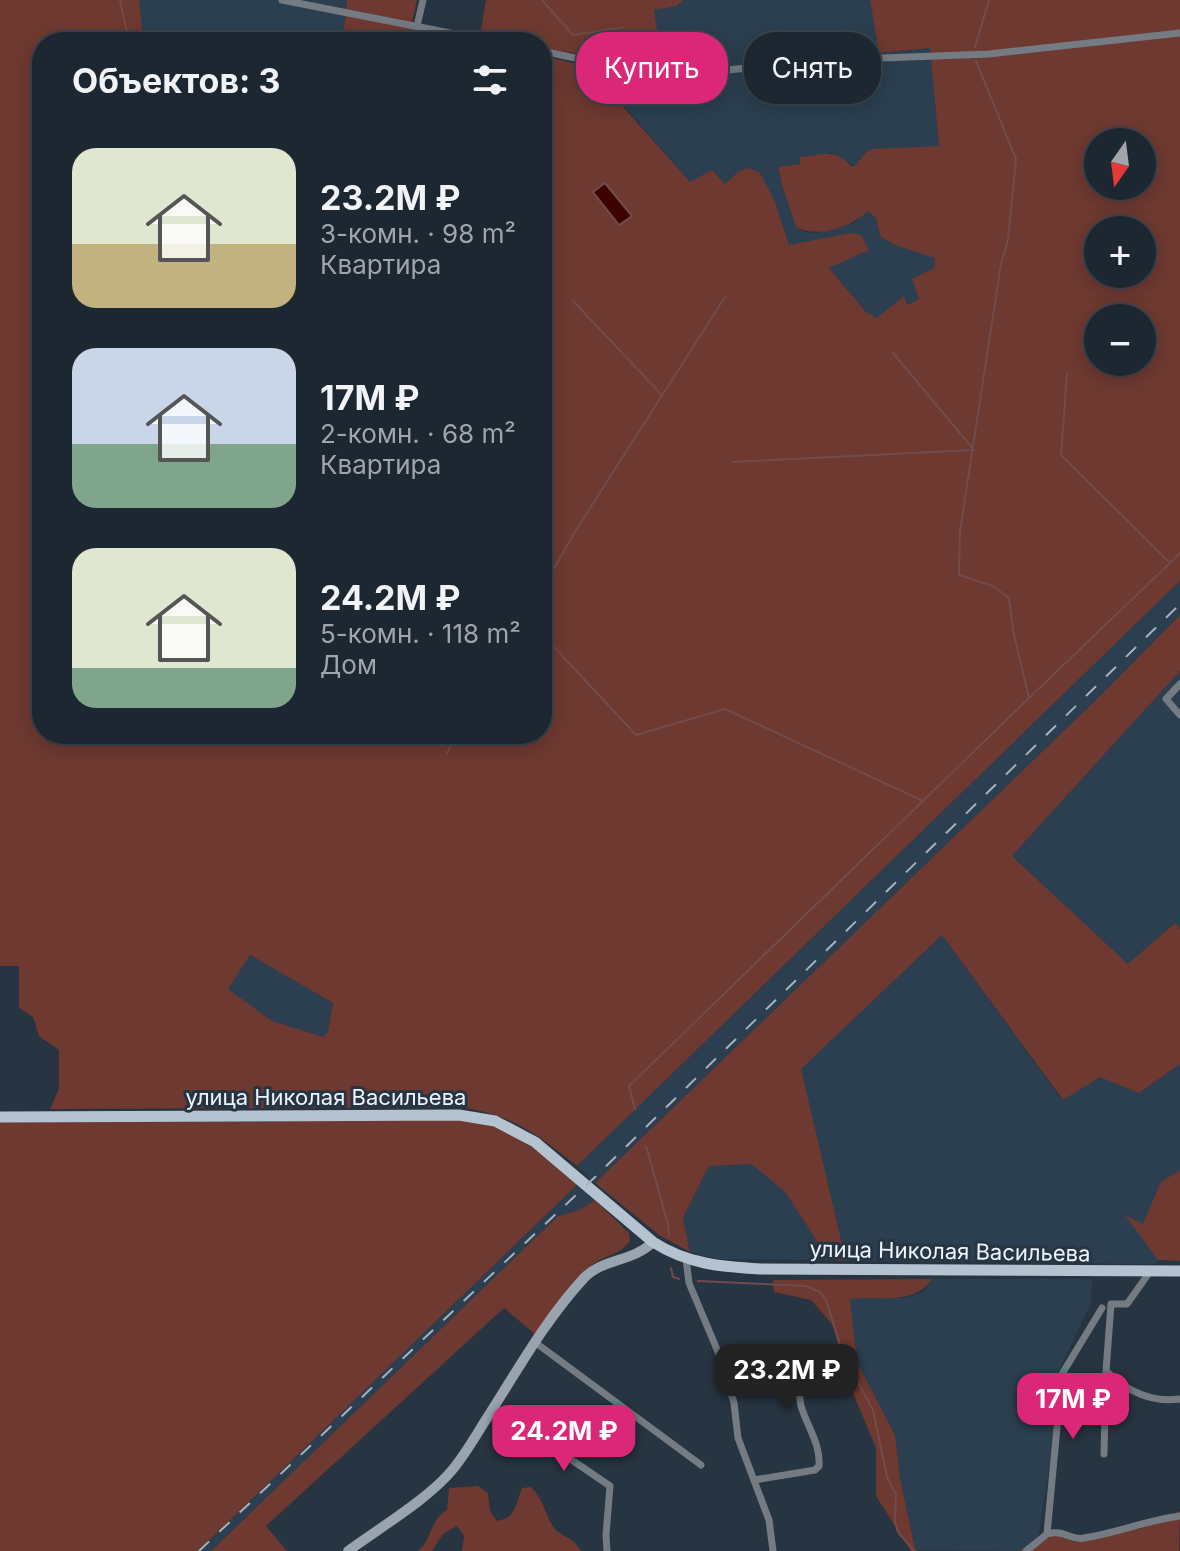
<!DOCTYPE html>
<html lang="ru">
<meta charset="utf-8">
<style>
:root{--surface:#1d2731;--page:#252f39;--text:#f1f3f6;--muted:#a0a5ab;--line:#3b444d;--accent:#db2777}
body{margin:0;font-family:Inter,sans-serif;background:var(--page);color:var(--text);height:100vh;display:flex;flex-direction:column;font-size:30px;white-space:nowrap}
*{box-sizing:border-box;margin:0}
p{font-size:26px;color:var(--muted)}
.icon{flex:none;width:44px;height:44px;fill:none;stroke:currentColor;stroke-width:2;stroke-linecap:round;stroke-linejoin:round}
.map{position:relative;flex:1;overflow:hidden}
.sheet{position:absolute;left:32px;top:32px;width:520px;height:712px;display:flex;flex-direction:column;background:var(--surface);border-radius:32px;box-shadow:0 4px 20px #0003,0 0 0 2px var(--line)}
.sheet>*{flex:none}
.guide{position:absolute;left:576px;top:32px;width:484px;height:72px;display:flex;gap:16px}
.needle{width:52px;rotate:194deg}
.fabs{position:absolute;left:1084px;top:128px;display:grid;gap:16px}
.fabs a{display:grid;place-items:center;width:72px;height:72px;border-radius:50%;background:var(--surface);box-shadow:0 4px 20px #0003,0 0 0 2px var(--line);font-size:40px}
.price{position:absolute;translate:-50% -68px;padding:0 18px;border-radius:16px;background:var(--accent);color:#fff;font-size:26px;line-height:52px;filter:drop-shadow(0 2px 4px #0008)}
.price::after{content:'';position:absolute;left:50%;top:48px;width:24px;height:18px;margin-left:-12px;background:inherit;clip-path:polygon(0 0,100% 0,50% 100%)}
.price.selected{background:#222;color:#fff}
ul{padding:0;list-style:none}
li{display:flex;align-items:center;gap:24px;height:200px;padding:0 40px}
li span{display:grid;place-items:center;flex:none;width:224px;height:160px;border-radius:24px;color:#555}
li>.icon{margin-inline-start:auto}
span .icon{width:96px;height:96px;fill:#fffc;stroke-width:1}
li b{font-size:34px}
h2{display:flex;justify-content:space-between;align-items:center;height:96px;padding:0 40px;font-size:34px}
.chip{padding:0 28px;border-radius:32px;background:var(--surface);box-shadow:0 4px 20px #0003,0 0 0 2px var(--line);font-size:28px;line-height:72px}
.chip.selected{background:var(--accent);color:#fff}
.map>svg:first-child{display:block}
.built{fill:#2b3f50}
.green{fill:#6e3930;fill-rule:evenodd}
.water{fill:#3e0200;stroke:#724b4c;stroke-width:2}
.lines{fill:none;stroke-linecap:round;stroke-linejoin:round}
.stream{stroke:#724b4c;stroke-width:2}
.street{stroke:#747b82;stroke-width:7}
.secondary{stroke:#99a4ae;stroke-width:10}
.primary{stroke:#b5c3d1;stroke-width:11}
.rail{stroke:#a8b2bc;stroke-width:2;stroke-dasharray:14 14;stroke-linecap:butt}
.labels{text-anchor:middle;stroke-width:6;stroke-linejoin:round;paint-order:stroke}
.street-label{font-size:22px;fill:#ecf5fd;stroke:#273441}
</style>
<div class="map">
<svg width="1180" height="1551" viewBox="0 0 1180 1551">
<rect width="100%" height="100%" fill="#273441"/>
<!-- built -->
<path class="built" d="M139,0H347V9L341,42H170L143,36Z
M683,0H870L879,53L930,48L939,146L866,152L855,166L831,153L820,156L800,157V164L778,167L782,185L797,227L805,232L817,233L853,224L868,210L876,218L880,236L895,245L935,257L934,268L919,299L907,305L903,297L877,318L866,312L829,268L847,259L813,242L789,246L784,228L725,184L690,182L600,78L620,61H626L623,43L653,9L677,6Z
M1180,581V615L1101,695L595,1183L584,1173L577,1166Z
M1180,671V929L1174,923L1129,965L1012,856Z
M942,935L1062,1100L1100,1076L1139,1093L1180,1064V1170L1156,1264L846,1261L800,1069Z
M250,955L333,1003L328,1032L323,1038L272,1021L228,989Z
M752,1163L786,1193L829,1260L718,1259L690,1252L683,1218L709,1166Z
M578,1184L595,1200L580,1210L558,1216L214,1548L211,1551H198Z
M932,1279H1092L1091,1303L1056,1377L1054,1438L1038,1537L1020,1551L915,1550L900,1477L895,1435L857,1362L849,1298H906L923,1292Z"/>
<!-- green -->
<path class="green" d="M0,0H139L143,36L170,42H42V734H542V56L587,66L690,182L712,170L725,184L739,171L749,168L760,173L775,202L789,245L851,233L861,235L869,250L829,268L866,312L877,318L904,296L907,305L919,299L912,279L934,268L935,258L895,245L880,236L876,218L868,211C851,227 819,239 796,227L782,185L778,167L800,164V157C822,156 835,147 851,166H855L866,152L872,149L939,146L930,48L879,53L870,0H1180V581L577,1166C535,1133 515,1116 460,1107L50,1109L59,1089V1050L39,1036L33,1017L19,1008V966H0ZM1098,142H1142V186H1098ZM1098,230H1142V274H1098ZM1098,318H1142V362H1098ZM250,955L333,1003L328,1032L323,1037L272,1021L228,989Z
M347,0H417L412,22L347,9Z
M486,0H683L677,6L654,10L658,36L624,43L626,61L542,48V42H516L480,35Z
M346,14L484,42H341Z
M1180,615V671L1012,856L1128,964L1175,923L1180,929V1064L1139,1093L1100,1077L1063,1100L942,935L801,1069L846,1261L829,1260L786,1193L752,1164L709,1166L683,1218L690,1252L659,1235L595,1183L1101,695Z
M385,1119C423,1120 468,1115 503,1130C530,1141 554,1166 578,1184L198,1551H0V1121L250,1122Z
M1180,1170V1261L1158,1260L1125,1215L1143,1224L1161,1182Z
M595,1200L629,1233L630,1241C617,1257 607,1254 592,1265C571,1279 551,1314 536,1335L504,1308L266,1526L287,1551H211L558,1216L580,1210Z
M932,1279C913,1306 879,1296 850,1299L857,1362L895,1435L900,1478L915,1549L918,1551H911L876,1496V1448L853,1393L832,1324L811,1300L774,1292L773,1280Z
M478,1486L488,1493L490,1511L497,1521C516,1518 516,1504 522,1488L531,1487C546,1502 545,1519 557,1531C568,1540 573,1537 581,1551H462L464,1536L457,1526L443,1534L432,1551H418C432,1540 430,1519 447,1510L449,1488Z
M1180,1511L1179,1551H1020L1038,1537L1054,1534L1076,1542L1141,1528Z"/>
<!-- water -->
<path class="water" d="M605,183L632,216L619,225L593,192Z"/>
<g class="lines">
<!-- stream -->
<path class="stream" d="M120,0L129,42
M542,0L573,35L624,27
M975,47L989,0
M573,301L662,395
M893,353L974,450
M733,462L973,450
M1170,563L1180,553
M542,590L576,530L725,297
M542,634L636,735L725,709L921,800
M1029,698L1170,563L1061,455L1067,374
M447,753L458,734
M635,1109L629,1086L1029,698L1013,630L1009,598L993,586L959,575L960,531L1001,264L1008,240L1016,159L976,61
M646,1146L668,1224L669,1236
M671,1268L673,1277L679,1279
M698,1281L806,1286L820,1292L826,1300L843,1354L873,1410L887,1477L896,1495L895,1522L898,1532L914,1551"/>
<!-- street -->
<path class="street" d="M282,0L496,42
M417,26L423,0
M542,51L613,66L686,74L829,60L989,54L1180,33
M1180,684L1166,699L1180,715
M686,1259L689,1283L721,1359L734,1403L738,1438L769,1520L773,1551
M1149,1273L1127,1304H1111L1106,1371C1126,1391 1152,1403 1180,1399
M536,1343L701,1465
M721,1359L790,1357C799,1370 798,1390 801,1406C807,1426 821,1445 819,1466L815,1470L754,1480
M494,1407L610,1486L606,1535L607,1551
M1104,1454L1106,1371
M1047,1534C1065,1529 1070,1541 1084,1538C1117,1533 1147,1520 1180,1516
M1026,1551L1047,1534L1062,1374L1102,1308"/>
<!-- secondary -->
<path class="secondary" d="M348,1551C378,1529 431,1497 453,1469C466,1453 476,1435 487,1418C517,1371 546,1319 584,1278C603,1258 633,1262 653,1242"/>
<!-- primary -->
<path class="primary" d="M0,1117L459,1115L495,1121L535,1142L653,1242C687,1264 722,1267 761,1269L1180,1271"/>
<!-- rail -->
<path class="rail" d="M199,1551L594,1178L1180,604"/>
</g>
<g class="labels">
<!-- street labels -->
<g class="street-label">
<text x="326" y="1105">улица Николая Васильева</text>
<text transform="translate(950 1251) rotate(1)" y="8">улица Николая Васильева</text>
</g>
</g>
</svg>
<div class="fabs">
<a><svg class="needle" viewBox="-14 -14 28 28"><path d="M0-13l5 13h-10z" fill="#e53935"/><path d="M0 13l5-13h-10z" fill="#a0a5ab"/></svg></a>
<a>+</a>
<a>−</a>
</div>
<b class="price selected" style="left:787px;top:1412px">23.2M ₽</b>
<b class="price" style="left:1073px;top:1441px">17M ₽</b>
<b class="price" style="left:564px;top:1473px">24.2M ₽</b>
<div class="guide">
<a class="chip selected">Купить</a>
<a class="chip">Снять</a>
</div>
<section class="sheet">
<h2>Объектов: 3<svg class="icon" aria-label="filters" viewBox="0 0 24 24"><path d="M4 7h16M4 17h16"/><circle cx="9" cy="7" r="2"/><circle cx="15" cy="17" r="2"/></svg></h2>
<ul>
<li><span style="background:linear-gradient(#dfe7d0 60%,#c2b280 0)"><svg class="icon" aria-label="home" viewBox="0 0 24 24"><path d="M3 11l9-7 9 7M6 9v11h12V9"/></svg></span><div><b>23.2M ₽</b><p>3-комн. · 98 m²</p><p>Квартира</p></div></li>
<li><span style="background:linear-gradient(#c9d6e8 60%,#7fa58c 0)"><svg class="icon" aria-label="home" viewBox="0 0 24 24"><path d="M3 11l9-7 9 7M6 9v11h12V9"/></svg></span><div><b>17M ₽</b><p>2-комн. · 68 m²</p><p>Квартира</p></div></li>
<li><span style="background:linear-gradient(#dfe7d0 75%,#7fa58c 0)"><svg class="icon" aria-label="home" viewBox="0 0 24 24"><path d="M3 11l9-7 9 7M6 9v11h12V9"/></svg></span><div><b>24.2M ₽</b><p>5-комн. · 118 m²</p><p>Дом</p></div></li>
</ul>
</section>
</div>
